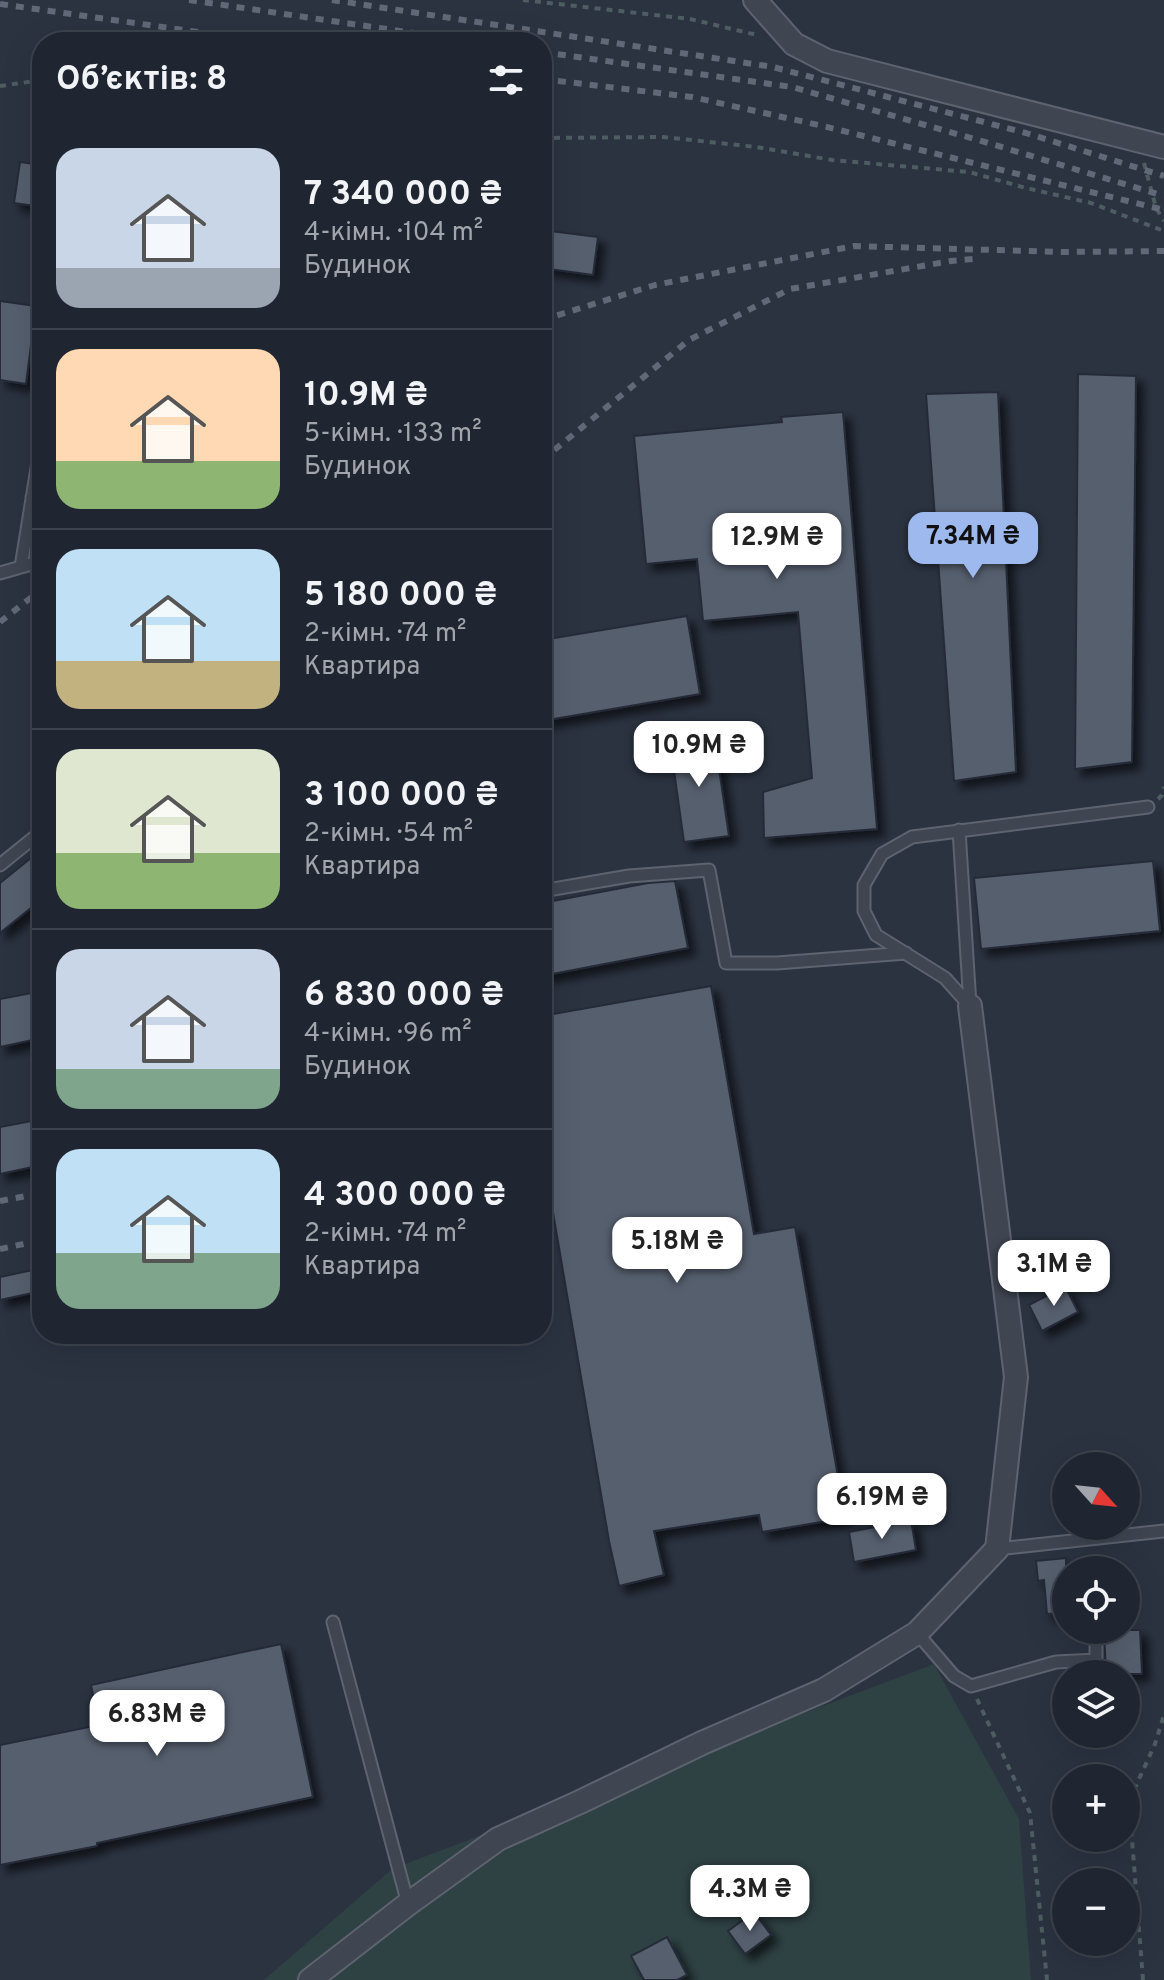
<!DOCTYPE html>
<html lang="uk">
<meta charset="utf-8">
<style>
:root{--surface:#202631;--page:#282e39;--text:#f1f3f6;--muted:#a2a5ab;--line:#3d434d;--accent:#9eb9ee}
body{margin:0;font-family:Overpass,sans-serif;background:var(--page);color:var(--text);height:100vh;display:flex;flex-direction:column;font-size:30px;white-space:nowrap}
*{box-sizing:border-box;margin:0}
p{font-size:26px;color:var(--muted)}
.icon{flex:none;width:44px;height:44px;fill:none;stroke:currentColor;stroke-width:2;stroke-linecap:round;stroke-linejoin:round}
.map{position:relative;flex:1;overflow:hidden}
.drawer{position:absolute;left:32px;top:32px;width:520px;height:1312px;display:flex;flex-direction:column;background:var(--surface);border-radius:32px;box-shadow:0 8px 32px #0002,0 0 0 2px var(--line)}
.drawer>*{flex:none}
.needle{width:52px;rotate:117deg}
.controls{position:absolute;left:1052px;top:1452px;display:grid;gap:16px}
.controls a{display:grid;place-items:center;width:88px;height:88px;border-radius:50%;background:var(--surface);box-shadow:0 8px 32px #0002,0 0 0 2px var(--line);font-size:40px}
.price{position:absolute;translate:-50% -68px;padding:0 18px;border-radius:16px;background:#fff;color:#222;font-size:26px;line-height:52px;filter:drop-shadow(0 2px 4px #0008)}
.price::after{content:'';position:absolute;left:50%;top:48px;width:24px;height:18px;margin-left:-12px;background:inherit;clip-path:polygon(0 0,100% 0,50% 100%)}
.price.on{background:var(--accent);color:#111}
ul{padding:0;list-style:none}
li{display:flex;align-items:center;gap:24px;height:200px;padding:0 24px}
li+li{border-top:2px solid var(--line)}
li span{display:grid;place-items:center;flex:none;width:224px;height:160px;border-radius:24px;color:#555}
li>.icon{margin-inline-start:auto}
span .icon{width:96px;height:96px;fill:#fffc;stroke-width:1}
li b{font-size:34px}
h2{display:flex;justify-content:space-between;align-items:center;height:96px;padding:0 24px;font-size:34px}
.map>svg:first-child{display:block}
.green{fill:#2e4143}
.building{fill:#565f6e;stroke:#252c39;stroke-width:2;filter:url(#shadow)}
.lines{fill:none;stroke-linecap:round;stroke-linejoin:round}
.lane-casing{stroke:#5d636f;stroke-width:15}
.street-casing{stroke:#5d636f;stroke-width:26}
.path{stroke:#4d5d61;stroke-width:4;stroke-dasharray:6 6;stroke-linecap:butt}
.lane{stroke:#3f4551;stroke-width:11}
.street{stroke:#3f4551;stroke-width:22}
.rail{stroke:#616978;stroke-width:6;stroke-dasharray:8 8;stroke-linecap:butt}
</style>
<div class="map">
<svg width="1164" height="1980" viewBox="0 0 1164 1980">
<defs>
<filter id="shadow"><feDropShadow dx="7" dy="7" stdDeviation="4" flood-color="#0009"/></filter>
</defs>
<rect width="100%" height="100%" fill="#2b3341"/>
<!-- green -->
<path class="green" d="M934,1664L1019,1819L1031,1980H264L392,1869Z"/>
<!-- building -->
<path class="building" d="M20,162L42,165V207L14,203Z
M542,230L598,237L593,275L542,268Z
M0,301L36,306L26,384L0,380Z
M1078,374L1136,376L1132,762L1075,769Z
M998,392L1016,772L954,781L926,394Z
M843,412L877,829L764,838L763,792L812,778L798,612L703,621L697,559L646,564L634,436L782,422L781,417Z
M687,616L700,694L542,721V640Z
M714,735L729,836L684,842L670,742Z
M42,849V899L0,933V883Z
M1153,861L1160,931L981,949L974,878Z
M675,881L688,948L542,976V903L648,883Z
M711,986L754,1234L795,1227L845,1518L762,1532L759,1515L654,1531L664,1575L619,1586L609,1541L542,1148V1016Z
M42,991V1038L0,1047V999Z
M42,1119V1165L0,1174V1127Z
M42,1268V1291L0,1300V1277Z
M1065,1286L1078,1312L1042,1331L1029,1305Z
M911,1520L916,1550L854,1562L849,1532Z
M1066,1558V1612L1047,1614L1044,1580L1038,1581L1036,1561Z
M1104,1630H1140L1142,1674H1106Z
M281,1644L313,1797L97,1843V1846L0,1865V1745L99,1725L91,1685Z
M754,1912L771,1935L745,1954L728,1931Z
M667,1937L687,1975L677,1980H644L631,1956Z"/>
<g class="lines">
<defs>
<path id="lane" d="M32,497L42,511
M21,567L42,437
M0,573L42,561
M959,830L970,1005
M0,865L42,831
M542,891L629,876L709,870L726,963H777L906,953
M970,1006L945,978L876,935L864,911V885L882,854L912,837L1148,807
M997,1549L1164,1531
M333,1622L408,1904
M917,1633L954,1676L971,1686L1056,1662L1096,1660V1630"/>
<path id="street" d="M755,0L794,44L827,61L1164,147
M310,1980L408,1904L498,1839L580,1802L702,1743L824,1690L917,1633L997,1549L1016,1377L970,1006"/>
</defs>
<!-- lane casing -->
<use href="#lane" class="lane-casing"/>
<!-- street casing -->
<use href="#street" class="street-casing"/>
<!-- path -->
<path class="path" d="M523,0L690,19L757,35
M0,86L42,80
M542,138L663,137L756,147L832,160L969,172L1026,188L1091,203L1164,231
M1144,163L1156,208L1164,221
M1158,799L1162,795L1164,787
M977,1699L1030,1813L1047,1980
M1143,1980L1129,1801L1155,1744L1164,1715"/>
<!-- lane -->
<use href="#lane" class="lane"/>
<!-- street -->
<use href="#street" class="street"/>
<!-- rail -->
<path class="rail" d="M189,0L475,42
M332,0L773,67L1026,133L1164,176
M0,4L269,42
M542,52L792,87L985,142L1164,196
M542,79L692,97L823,126L1164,210
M542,320L655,285L854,246L1063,252L1164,251
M542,460L689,340L790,289L951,261L973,259
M0,622L42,589
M0,1201L42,1193
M0,1249L42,1240"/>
</g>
</svg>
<div class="controls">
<a><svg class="needle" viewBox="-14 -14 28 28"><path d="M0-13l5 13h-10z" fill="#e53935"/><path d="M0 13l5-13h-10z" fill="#a2a5ab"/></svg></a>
<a><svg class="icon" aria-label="locate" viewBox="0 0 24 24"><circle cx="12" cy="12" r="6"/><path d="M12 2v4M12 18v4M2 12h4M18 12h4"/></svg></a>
<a><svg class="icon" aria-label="layers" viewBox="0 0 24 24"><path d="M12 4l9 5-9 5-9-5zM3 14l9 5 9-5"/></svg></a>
<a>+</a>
<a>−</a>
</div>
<b class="price on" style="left:973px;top:580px">7.34M ₴</b>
<b class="price" style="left:777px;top:581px">12.9M ₴</b>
<b class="price" style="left:699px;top:789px">10.9M ₴</b>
<b class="price" style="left:677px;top:1285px">5.18M ₴</b>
<b class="price" style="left:1054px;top:1308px">3.1M ₴</b>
<b class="price" style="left:882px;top:1541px">6.19M ₴</b>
<b class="price" style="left:157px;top:1758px">6.83M ₴</b>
<b class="price" style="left:750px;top:1933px">4.3M ₴</b>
<section class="drawer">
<h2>Об’єктів: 8<svg class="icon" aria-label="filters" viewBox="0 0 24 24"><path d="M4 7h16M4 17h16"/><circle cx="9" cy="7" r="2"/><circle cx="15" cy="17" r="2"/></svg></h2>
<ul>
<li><span style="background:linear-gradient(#c9d6e8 75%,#9aa5b1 0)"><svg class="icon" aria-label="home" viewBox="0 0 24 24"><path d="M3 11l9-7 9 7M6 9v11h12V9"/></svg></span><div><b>7 340 000 ₴</b><p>4-кімн. · 104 m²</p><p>Будинок</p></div></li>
<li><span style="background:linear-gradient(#ffd9b3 70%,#8fb573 0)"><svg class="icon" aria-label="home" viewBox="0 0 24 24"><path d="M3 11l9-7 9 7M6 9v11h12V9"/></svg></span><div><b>10.9M ₴</b><p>5-кімн. · 133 m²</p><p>Будинок</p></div></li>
<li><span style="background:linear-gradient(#bfe0f5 70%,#c2b280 0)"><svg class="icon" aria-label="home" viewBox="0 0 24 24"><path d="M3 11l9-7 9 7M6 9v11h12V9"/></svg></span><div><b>5 180 000 ₴</b><p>2-кімн. · 74 m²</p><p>Квартира</p></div></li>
<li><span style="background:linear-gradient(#dfe7d0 65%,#8fb573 0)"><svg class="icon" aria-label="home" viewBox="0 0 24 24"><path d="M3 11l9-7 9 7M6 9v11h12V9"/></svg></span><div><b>3 100 000 ₴</b><p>2-кімн. · 54 m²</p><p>Квартира</p></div></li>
<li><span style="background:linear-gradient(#c9d6e8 75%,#7fa58c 0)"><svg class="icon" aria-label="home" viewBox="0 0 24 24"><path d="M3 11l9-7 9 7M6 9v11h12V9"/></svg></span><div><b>6 830 000 ₴</b><p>4-кімн. · 96 m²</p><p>Будинок</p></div></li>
<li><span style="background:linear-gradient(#bfe0f5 65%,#7fa58c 0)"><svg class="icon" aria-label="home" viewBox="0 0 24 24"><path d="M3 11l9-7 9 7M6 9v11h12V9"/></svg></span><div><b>4 300 000 ₴</b><p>2-кімн. · 74 m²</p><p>Квартира</p></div></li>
</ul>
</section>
</div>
